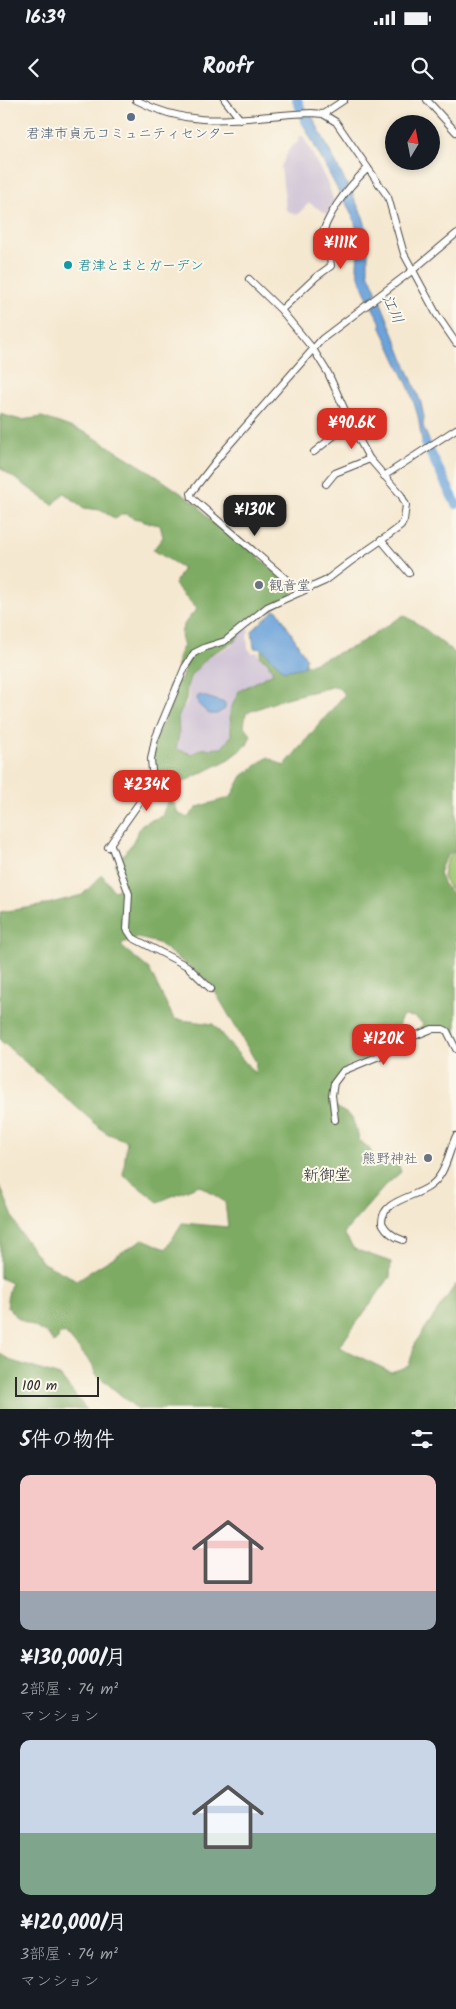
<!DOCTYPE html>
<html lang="ja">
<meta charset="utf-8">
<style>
:root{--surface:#171b24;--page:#20242c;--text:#f1f3f6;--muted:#9ea1a6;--accent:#d93025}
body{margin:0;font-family:Kalam,"Klee One",sans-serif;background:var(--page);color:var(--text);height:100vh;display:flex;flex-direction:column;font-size:19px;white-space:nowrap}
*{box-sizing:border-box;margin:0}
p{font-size:16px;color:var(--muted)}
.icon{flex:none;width:28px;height:28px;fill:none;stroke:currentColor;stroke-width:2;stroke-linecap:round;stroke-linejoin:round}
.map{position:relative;height:1309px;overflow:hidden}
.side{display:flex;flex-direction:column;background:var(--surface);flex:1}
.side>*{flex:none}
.needle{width:32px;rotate:10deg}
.controls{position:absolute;left:385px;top:15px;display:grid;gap:10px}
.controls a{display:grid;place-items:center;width:55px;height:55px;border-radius:50%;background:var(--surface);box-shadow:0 2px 8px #0003;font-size:25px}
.scale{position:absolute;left:15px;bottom:12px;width:84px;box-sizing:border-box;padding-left:5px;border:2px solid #2b2b2b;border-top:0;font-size:14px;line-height:18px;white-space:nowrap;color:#2b2b2b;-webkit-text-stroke:4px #fbf7ec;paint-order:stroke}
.price{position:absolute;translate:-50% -42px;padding:0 11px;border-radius:10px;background:var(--accent);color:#fff;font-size:16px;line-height:32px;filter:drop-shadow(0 1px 2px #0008)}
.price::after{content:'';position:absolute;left:50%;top:30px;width:15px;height:11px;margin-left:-8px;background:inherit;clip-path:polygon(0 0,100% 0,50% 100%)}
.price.selected{background:#222;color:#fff}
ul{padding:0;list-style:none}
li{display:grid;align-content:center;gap:10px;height:265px;padding:0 20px}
li span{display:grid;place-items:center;height:155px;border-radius:10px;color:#555}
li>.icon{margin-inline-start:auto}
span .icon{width:90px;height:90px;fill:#fffc;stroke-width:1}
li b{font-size:21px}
h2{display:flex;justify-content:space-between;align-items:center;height:60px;padding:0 20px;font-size:21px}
.status{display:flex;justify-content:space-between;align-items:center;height:35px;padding:0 25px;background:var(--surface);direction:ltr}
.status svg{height:14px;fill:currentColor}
header{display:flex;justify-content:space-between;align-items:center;height:65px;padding:0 20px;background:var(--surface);font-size:22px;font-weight:800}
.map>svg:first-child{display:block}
.industrial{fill:#ccbfd4}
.green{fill:#9ec672;stroke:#64784e}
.forest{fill:#7eab64;stroke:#546b48;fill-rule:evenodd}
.water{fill:#6ca3da;stroke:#4c6782}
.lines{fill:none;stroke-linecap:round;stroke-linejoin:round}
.river{stroke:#6ca3da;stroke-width:10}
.minor-casing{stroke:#494744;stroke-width:8}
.minor{stroke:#fff;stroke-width:6}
.service-dot{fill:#5c6f8a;stroke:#fbf7ec;stroke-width:2}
.culture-dot{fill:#0f9aa8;stroke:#fbf7ec;stroke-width:2}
.worship-dot{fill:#6b7280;stroke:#fbf7ec;stroke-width:2}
.labels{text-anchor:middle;stroke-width:4;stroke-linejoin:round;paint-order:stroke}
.service-label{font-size:14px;fill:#4e5e75;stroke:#fbf7ec}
.culture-label{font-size:14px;fill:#0d838f;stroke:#fbf7ec;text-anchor:start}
.worship-label{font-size:14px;fill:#5b616d;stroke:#fbf7ec;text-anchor:start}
.water-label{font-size:15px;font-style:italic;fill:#455b71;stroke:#fbf7ec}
.quarter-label{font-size:16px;fill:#2b2b2b;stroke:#fbf7ec}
</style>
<div class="status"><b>16:39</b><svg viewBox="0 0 49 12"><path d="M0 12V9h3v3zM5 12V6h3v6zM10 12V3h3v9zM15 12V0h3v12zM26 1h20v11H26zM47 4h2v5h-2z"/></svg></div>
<header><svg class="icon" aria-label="back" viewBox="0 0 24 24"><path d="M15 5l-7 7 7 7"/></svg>Roofr<svg class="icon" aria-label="search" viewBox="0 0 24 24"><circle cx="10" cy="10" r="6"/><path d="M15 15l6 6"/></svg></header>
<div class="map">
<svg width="456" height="1309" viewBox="0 0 456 1309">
<rect width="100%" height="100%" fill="#fbf7ec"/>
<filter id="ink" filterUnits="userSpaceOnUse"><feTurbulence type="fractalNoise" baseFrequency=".02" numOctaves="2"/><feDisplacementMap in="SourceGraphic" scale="10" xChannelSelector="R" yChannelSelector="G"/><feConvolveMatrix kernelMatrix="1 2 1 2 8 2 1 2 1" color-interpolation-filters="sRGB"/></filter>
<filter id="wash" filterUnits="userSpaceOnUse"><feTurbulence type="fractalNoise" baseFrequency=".0096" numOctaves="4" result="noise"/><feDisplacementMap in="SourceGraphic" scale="20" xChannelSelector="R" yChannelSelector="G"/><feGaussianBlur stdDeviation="1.12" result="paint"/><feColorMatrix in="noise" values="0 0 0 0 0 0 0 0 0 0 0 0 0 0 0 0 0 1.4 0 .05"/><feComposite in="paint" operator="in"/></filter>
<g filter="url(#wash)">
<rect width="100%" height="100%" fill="#f5e8d0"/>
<!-- industrial -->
<path class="industrial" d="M303,36L328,84L334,101L327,114L309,103L297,115L286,110L281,67L289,49L299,41L298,37Z
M249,528L247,536L248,548L252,553L257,552L260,557L267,561L273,573L239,591L229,627L231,636L222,648L201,649L192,654L176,649L179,634L177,618L188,601V587L192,575L211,555L231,546L245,530Z"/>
<!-- green -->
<path class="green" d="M456,751V797L443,778C444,767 446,757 456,751Z"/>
<!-- forest -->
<path class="forest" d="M0,314L21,320L42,317L87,333L149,371L198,405L212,423L224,426L292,487L293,492L287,500L249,524L234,542L211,554L191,575L187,587L186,600L178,618L179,634L176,649L192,654L201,649L222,648L231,636L230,611L239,591L273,573L267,561L260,557L262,547L308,565L355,546L404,515L421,526L456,554V750C446,755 442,763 439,774L443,783L456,799V940C453,938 451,934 448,930C440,921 426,928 417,932H416L423,924L415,917L404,916L400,920L398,928L383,946L375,963C369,960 366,960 360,961C336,967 337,983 330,1003L352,1017C354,1026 358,1031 359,1040L369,1048L374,1057L383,1064L399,1066L401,1072L385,1086L344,1133L354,1149L391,1162L390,1177L339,1247L391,1272L409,1266L415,1243L456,1184V1306L451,1309H137L95,1273L92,1264L65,1233L59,1234L58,1239L54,1243L48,1234L19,1219L8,1208L7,1199L11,1183L0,1178V1086L19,1131L43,1163L77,1180L143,1139L166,1149L182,1123L228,1127L225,1102L199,1085L158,1102L123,1075L127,1041L106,1033L0,940V812L40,806L82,795L102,775L114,791L124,787L115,765L131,745L142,724L162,716L168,700L174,703L178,713L187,718L198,707L231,697L242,676L268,657L284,666L345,594L336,586L286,598L246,613L244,626L251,635L247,645L226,661L171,688L154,684L149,653L176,593L168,588L173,578L180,582L184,571L177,565L179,555L184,545C176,530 187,520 197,509L176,486L175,483L183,468L153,450L163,437L160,425L144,422L141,419C127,420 128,407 116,419L100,410L84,408L64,393L53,405L0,368ZM138,838L158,843L210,883L256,962L255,974L213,924L174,919L149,869L122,847V843Z
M0,1254L12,1261L60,1276L86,1309H0Z"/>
<!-- water -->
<path class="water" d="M299,16H312L348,87L341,96Z
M351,91L363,117L368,133V172L377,193L369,200C363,190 359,178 357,167C357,160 358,154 358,147C359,130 353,113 343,99Z
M380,200L421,303L424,317L423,326L430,343L423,348L418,316L410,290L381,228L380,221L372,207Z
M274,510L278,511L306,558L304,567L284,571L262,549L254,548L252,531Z
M200,595L225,603V609L217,614H209L198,604L197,597Z"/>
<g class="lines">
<!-- river -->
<path class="river" d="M297,0L307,23
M426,344L456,404"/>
</g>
</g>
<g filter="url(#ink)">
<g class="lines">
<defs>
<path id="minor" d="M136,0C199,33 246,15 311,13L323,14L336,22L388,97L404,154L437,215L456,243
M225,0L240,19
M427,0L456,32
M323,14L344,0
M281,210L316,177L331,166L330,158L320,141C328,112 347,88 368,68
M314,352L350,323
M384,376L456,329
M326,384L335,373L370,359
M381,440L409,473
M301,492L192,398L191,393L223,352L322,239L413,170L456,134
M111,745L129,794L127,829L133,838L187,866L211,889
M108,747L153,683L151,659L155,639L185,567L194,553L206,547L225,541L267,507L325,481L350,462L389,435L401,426L404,420L406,405L401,395L369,358L353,328L328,273L313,249L281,210L249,179
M335,1020L332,995L334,983L343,971L384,954L412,937L432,929H443L447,931L456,949
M403,1140C393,1137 387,1132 382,1123C381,1100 414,1098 430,1086C446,1075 448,1053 456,1036"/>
</defs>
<!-- minor casing -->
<use href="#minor" class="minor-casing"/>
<!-- minor -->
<use href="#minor" class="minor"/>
</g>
</g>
<!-- markers -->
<circle class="service-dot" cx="131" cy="17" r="5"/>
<circle class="culture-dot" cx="68" cy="165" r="5"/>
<g class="worship-dot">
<circle cx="259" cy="485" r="5"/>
<circle cx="428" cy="1058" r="5"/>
</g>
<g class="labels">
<!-- service labels -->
<g class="service-label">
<text x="131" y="38">君津市貞元コミュニティセンター</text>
</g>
<!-- culture labels -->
<g class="culture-label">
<text x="78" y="170">君津とまとガーデン</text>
</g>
<!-- worship labels -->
<g class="worship-label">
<text x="269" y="490">観音堂</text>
<text x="418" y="1063" text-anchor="end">熊野神社</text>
</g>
<!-- water labels -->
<g class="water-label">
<text transform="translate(393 209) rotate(66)" y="5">江川</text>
</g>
<!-- quarter labels -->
<g class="quarter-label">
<text x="327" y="1080">新御堂</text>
</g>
</g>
</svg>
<div class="controls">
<a><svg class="needle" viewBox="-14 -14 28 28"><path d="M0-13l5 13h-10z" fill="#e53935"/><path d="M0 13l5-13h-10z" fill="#9ea1a6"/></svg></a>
</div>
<div class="scale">100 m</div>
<b class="price" style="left:341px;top:170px">¥111K</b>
<b class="price" style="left:352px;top:350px">¥90.6K</b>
<b class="price selected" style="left:255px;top:437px">¥130K</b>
<b class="price" style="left:147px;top:712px">¥234K</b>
<b class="price" style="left:384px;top:966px">¥120K</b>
</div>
<section class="side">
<h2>5件の物件<svg class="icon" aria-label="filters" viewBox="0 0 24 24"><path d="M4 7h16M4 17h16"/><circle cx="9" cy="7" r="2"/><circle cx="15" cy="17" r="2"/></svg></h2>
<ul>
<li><span style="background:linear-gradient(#f6c9c9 75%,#9aa5b1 0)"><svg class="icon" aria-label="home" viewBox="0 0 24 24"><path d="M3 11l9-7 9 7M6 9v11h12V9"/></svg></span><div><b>¥130,000/月</b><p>2部屋 · 74 m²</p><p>マンション</p></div></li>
<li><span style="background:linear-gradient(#c9d6e8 60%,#7fa58c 0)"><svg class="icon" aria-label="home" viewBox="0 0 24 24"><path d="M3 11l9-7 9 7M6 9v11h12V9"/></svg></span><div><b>¥120,000/月</b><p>3部屋 · 74 m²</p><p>マンション</p></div></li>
</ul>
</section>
